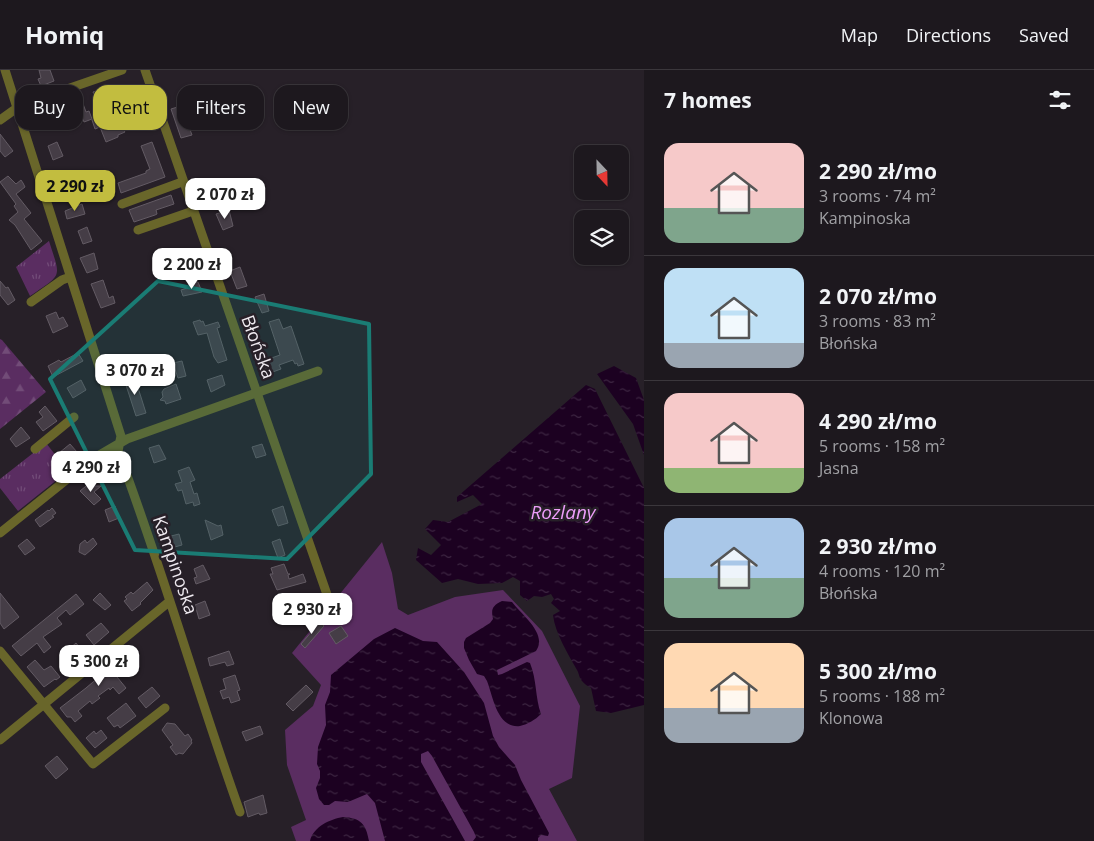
<!DOCTYPE html>
<meta charset="utf-8">
<style>
:root{--surface:#1d181e;--page:#252127;--text:#f1f3f6;--muted:#a0a0a4;--line:#3b373c;--accent:#c2bd3f}
body{margin:0;font-family:"Open Sans",sans-serif;background:var(--page);color:var(--text);height:100vh;display:flex;flex-direction:column;font-size:19px;white-space:nowrap}
*{box-sizing:border-box;margin:0}
p{font-size:16px;color:var(--muted)}
.icon{flex:none;width:28px;height:28px;fill:none;stroke:currentColor;stroke-width:2;stroke-linecap:round;stroke-linejoin:round}
.map{position:relative;flex:1;overflow:hidden}
.drawer{display:flex;flex-direction:column;background:var(--surface);width:450px}
.drawer>*{flex:none}
.banner{position:absolute;left:15px;top:15px;width:475px;height:45px;display:flex;gap:10px}
.needle{width:32px;rotate:158deg}
.buttons{position:absolute;left:574px;top:75px;display:grid;gap:10px}
.buttons a{display:grid;place-items:center;width:55px;height:55px;border-radius:10px;background:var(--surface);box-shadow:0 1px 4px #0004,0 0 0 1px var(--line);font-size:25px}
.price{position:absolute;translate:-50% -42px;padding:0 11px;border-radius:10px;background:#fff;color:#222;font-size:16px;line-height:32px;filter:drop-shadow(0 1px 2px #0008)}
.price::after{content:'';position:absolute;left:50%;top:30px;width:15px;height:11px;margin-left:-8px;background:inherit;clip-path:polygon(0 0,100% 0,50% 100%)}
.price.selected{background:var(--accent);color:#111}
ul{padding:0;list-style:none}
li{display:flex;align-items:center;gap:15px;height:125px;padding:0 20px}
li+li{border-top:1px solid var(--line)}
li span{display:grid;place-items:center;flex:none;width:140px;height:100px;border-radius:15px;color:#555}
li>.icon{margin-inline-start:auto}
span .icon{width:60px;height:60px;fill:#fffc;stroke-width:1}
li b{font-size:21px}
h2{display:flex;justify-content:space-between;align-items:center;height:60px;padding:0 20px;font-size:21px}
.chip{padding:0 18px;border-radius:15px;background:var(--surface);box-shadow:0 1px 4px #0004,0 0 0 1px var(--line);font-size:18px;line-height:45px}
.chip.selected{background:var(--accent);color:#111}
header{display:flex;align-items:center;gap:30px;box-sizing:border-box;height:70px;padding:0 25px;background:var(--surface);border-bottom:1px solid var(--line)}
header strong{font-size:24px}
nav{display:flex;gap:28px;margin-inline-start:auto;font-size:18px}
main{display:flex;flex:1;min-height:0}
.map>svg:first-child{display:block}
.grass{fill:url(#grass-tufts)}
.forest{fill:url(#forest-firs)}
.pitch{fill:#5a2d61}
.water{fill:url(#water-ripples)}
.building{fill:#453d46;stroke:#635b64}
.lines{fill:none;stroke-linecap:round;stroke-linejoin:round}
.minor{stroke:#69662a;stroke-width:9}
.marked{fill:#1a7c74;fill-opacity:0.2;stroke:#1a7c74;stroke-width:4;stroke-linejoin:round}
.labels{text-anchor:middle;stroke-width:5;stroke-linejoin:round;paint-order:stroke}
.street-label{font-size:18px;fill:#efeaf0;stroke:#272028}
.water-label{font-size:19px;font-style:italic;fill:#ed9df9;stroke:#272028}
</style>
<header>
<strong>Homiq</strong>
<nav><a>Map</a><a>Directions</a><a>Saved</a></nav>
</header>
<main>
<div class="map">
<svg width="644" height="771" viewBox="0 0 644 771">
<defs>
<pattern id="grass-tufts" width="24" height="20" patternUnits="userSpaceOnUse" patternTransform="scale(1.25)"><rect width="24" height="20" fill="#5a2d61"/><path d="M3 7l-1-3M5 7V3M7 7l1-3M15 17l-1-3M17 17v-4M19 17l1-3" fill="none" stroke="#724c78"/></pattern>
<pattern id="forest-firs" width="22" height="20" patternUnits="userSpaceOnUse" patternTransform="scale(1.25)"><rect width="22" height="20" fill="#5a2d61"/><path d="M5 1l3.5 6h-7zM16 11l3.5 6h-7z" fill="#724c78"/></pattern>
<pattern id="water-ripples" width="26" height="14" patternUnits="userSpaceOnUse" patternTransform="scale(1.25)"><rect width="26" height="14" fill="#1c0121"/><path d="M2 4q2-2 4 0t4 0M15 11q2-2 4 0t4 0" fill="none" stroke="#3d2642"/></pattern>
</defs>
<rect width="100%" height="100%" fill="#272028"/>
<!-- grass -->
<path class="grass" d="M49,171C61,209 63,203 30,226L16,197Z
M46,373L68,401L18,441L0,418V409Z"/>
<!-- forest -->
<path class="forest" d="M0,269L2,270L46,322L0,359Z"/>
<!-- pitch -->
<path class="pitch" d="M382,472L392,503L398,539L408,545L455,527L503,520L542,561L580,636L572,708L549,719L577,771H296L291,757L306,750L287,695L285,660L313,636L321,615L292,583Z"/>
<!-- water -->
<path class="water" d="M614,296L636,308L644,330V385L633,354L597,304Z
M586,315L595,319L644,418V635L611,643L596,641L591,618C588,616 584,614 582,611C579,608 579,603 577,600C568,584 555,563 553,545L560,541L551,533L554,529L551,524L542,527L534,526L527,531L520,525V511L513,507L502,513L478,514L458,509L442,513L416,490L418,478L431,485L441,475L425,459L433,450L448,452L482,434L473,425L457,432V427Z
M502,531L512,532C522,545 548,564 536,581L497,600L498,605L502,604L527,592L530,593C537,610 535,627 541,644C535,650 528,654 520,656C497,659 493,626 487,611L484,606L477,604L469,590L464,578V572L466,568L490,553L493,549C491,539 492,536 502,531Z
M395,558L423,571L437,572L464,602L484,633L493,666L499,677L515,695L521,710L549,763L548,766L541,765L538,768V771H473L476,767L474,762L432,686L428,681L421,684V692L465,771H385L375,733L367,724L348,732L335,731L329,735H324L319,729L316,718L320,708V701L317,694L318,677L326,655L325,635L330,622L331,605L374,569Z
M343,747C361,748 366,754 369,771H310C313,757 330,749 343,747Z"/>
<!-- building -->
<path class="building" d="M39,0H50L54,11L41,16L38,9L41,8Z
M137,17L142,32L130,36L129,34L121,37L117,27L130,23L129,19Z
M107,18L111,29L104,32L103,30L97,32L93,22Z
M196,21L201,37L205,36L207,42L186,49L192,65L181,68L171,39L184,35L183,32L185,31L183,25Z
M82,31L86,42L89,41L92,49L84,52L81,44L76,45L72,35Z
M99,47L102,57L115,52L119,54L125,62L118,65V67L106,72L100,57L95,59L92,50Z
M0,64L13,81L5,87L0,81Z
M57,72L63,86L53,90L48,76Z
M152,72L165,107L121,123L118,113L146,103V101L150,99L141,76Z
M8,106L16,114L21,110L23,113L25,117L16,124L31,143L24,149L42,171L31,180L15,155L9,150L18,142L14,136L16,134L0,112Z
M223,111L228,123L203,132L199,118Z
M171,125L174,134L156,140L157,144L155,145L134,152L129,140Z
M82,134L85,144L67,149L65,141Z
M229,140L233,156L223,160L216,144Z
M87,157L92,171L83,174L78,161Z
M94,183L98,199L87,203L80,188Z
M240,197L247,216L237,219L230,201Z
M103,210L109,228L113,226L115,233L101,238L91,214Z
M0,211L6,218L8,217L15,230L8,235L0,225Z
M198,212L202,222L183,226L181,220L190,217L189,214Z
M264,224L269,241L262,243L255,227Z
M56,242L59,249L63,247L68,256L53,263L46,246Z
M279,249L283,259L291,256L304,294L298,296L297,293L295,294L293,290L279,295L281,299L267,304L263,291L280,285L269,252Z
M200,250L201,252L203,251L205,256L218,252L220,257L217,258L227,290L218,293L214,287L207,263L198,265L193,252Z
M78,283L83,291L53,307L48,296L59,290L61,292Z
M182,291L186,306L178,308L173,293Z
M134,305L146,343L136,346L124,309Z
M222,305L225,315L211,322L207,310Z
M81,310L86,320L73,328L67,318Z
M176,314L181,329L166,334L165,331L160,330L163,327L162,322L164,319Z
M45,336L57,351L43,361L36,352L43,347L39,342Z
M21,357L30,368L16,377L10,369Z
M70,374L77,382L66,391L59,383Z
M262,374L266,385L256,388L252,377Z
M159,375L166,389L154,393L149,378Z
M189,397L195,410L190,412L194,424L197,423L200,434L194,436L193,432L186,434L182,420L178,421L175,414L182,412L178,401Z
M91,412L94,416H101L94,422L101,429L94,435L80,421Z
M115,436L119,448L109,452L105,440Z
M283,436L288,453L278,456L272,440Z
M52,438L56,443L52,446L54,447L40,457L35,450L48,440L49,441Z
M205,450L218,456L221,455L223,465L211,470Z
M179,464L182,475L171,478L167,467Z
M93,468L97,474L92,479L85,485L79,482L80,474L85,470L87,473Z
M27,469L35,478L25,485L18,476Z
M280,469L285,485L278,488L272,472Z
M284,494L288,504H290L288,505L289,509L303,504L306,512L277,520L270,504H273L271,498Z
M203,495L210,509L196,514L194,508L197,507L194,499Z
M147,512L153,520L140,533L141,534L132,541L124,531L127,529L125,527L131,522L133,524Z
M0,523L19,547L4,559L0,553Z
M100,523L111,535L105,540L93,530Z
M76,524L84,534L70,545L66,540L57,548L62,554L43,567L51,577L44,583L37,573L21,586L12,576Z
M205,531L210,545L199,549L195,535Z
M320,552L324,556L305,578L301,574Z
M101,553L109,562L94,575L86,565Z
M341,556L348,566L336,574L329,563Z
M76,573L84,583L70,595L62,585Z
M229,581L234,594L227,596L225,592L210,596L208,588Z
M128,582L137,593L117,607L126,618L119,624L113,617L110,620L109,618L98,626L100,628L92,634L90,631L78,641L82,646L75,652L71,647H67L60,638L86,618Z
M35,590L44,600L51,596L60,607L56,610L55,609L44,617L27,597Z
M235,605L240,620L237,621L240,630L231,633L229,627L223,629L220,621L226,619L223,609Z
M306,615L313,622L293,641L286,634Z
M152,617L160,626L146,638L138,628Z
M126,633L136,646L120,658L118,655L114,657L107,648Z
M167,653L175,654L185,666L188,664L192,670L191,671L192,673L183,684L179,683L176,685L170,677L173,675L162,660Z
M260,656L263,664L246,671L242,662Z
M101,660L107,668L95,678L86,668L94,661L96,664Z
M57,686L68,699L56,709L45,696Z
M263,725L267,743L260,745L259,743L248,747L244,732Z"/>
<g class="lines">
<!-- minor -->
<path class="minor" d="M5,0L121,366L118,381C163,500 197,622 240,742
M145,0L331,536
M0,50L21,35L122,0
M122,134L182,112
M138,160L193,141
M31,232L62,210L70,207
M35,379L74,347
M0,463L91,390L127,369L318,301
M0,581L93,694L165,638
M0,670L170,531"/>
</g>
<!-- marked area -->
<path class="marked" d="M158,211L369,254L371,404L287,489L135,480L50,309Z"/>
<g class="labels">
<!-- street labels -->
<g class="street-label">
<text transform="translate(258 277) rotate(70)" y="6">Błońska</text>
<text transform="translate(175 495) rotate(71)" y="6">Kampinoska</text>
</g>
<!-- water labels -->
<g class="water-label">
<text x="563" y="449">Rozlany</text>
</g>
</g>
</svg>
<div class="buttons">
<a><svg class="needle" viewBox="-14 -14 28 28"><path d="M0-13l5 13h-10z" fill="#e53935"/><path d="M0 13l5-13h-10z" fill="#a0a0a4"/></svg></a>
<a><svg class="icon" aria-label="layers" viewBox="0 0 24 24"><path d="M12 4l9 5-9 5-9-5zM3 14l9 5 9-5"/></svg></a>
</div>
<b class="price selected" style="left:75px;top:142px">2 290 zł</b>
<b class="price" style="left:225px;top:150px">2 070 zł</b>
<b class="price" style="left:192px;top:220px">2 200 zł</b>
<b class="price" style="left:135px;top:326px">3 070 zł</b>
<b class="price" style="left:91px;top:423px">4 290 zł</b>
<b class="price" style="left:312px;top:565px">2 930 zł</b>
<b class="price" style="left:99px;top:617px">5 300 zł</b>
<div class="banner">
<a class="chip">Buy</a>
<a class="chip selected">Rent</a>
<a class="chip">Filters</a>
<a class="chip">New</a>
</div>
</div>
<section class="drawer">
<h2>7 homes<svg class="icon" aria-label="filters" viewBox="0 0 24 24"><path d="M4 7h16M4 17h16"/><circle cx="9" cy="7" r="2"/><circle cx="15" cy="17" r="2"/></svg></h2>
<ul>
<li><span style="background:linear-gradient(#f6c9c9 65%,#7fa58c 0)"><svg class="icon" aria-label="home" viewBox="0 0 24 24"><path d="M3 11l9-7 9 7M6 9v11h12V9"/></svg></span><div><b>2 290 zł/mo</b><p>3 rooms · 74 m²</p><p>Kampinoska</p></div></li>
<li><span style="background:linear-gradient(#bfe0f5 75%,#9aa5b1 0)"><svg class="icon" aria-label="home" viewBox="0 0 24 24"><path d="M3 11l9-7 9 7M6 9v11h12V9"/></svg></span><div><b>2 070 zł/mo</b><p>3 rooms · 83 m²</p><p>Błońska</p></div></li>
<li><span style="background:linear-gradient(#f6c9c9 75%,#8fb573 0)"><svg class="icon" aria-label="home" viewBox="0 0 24 24"><path d="M3 11l9-7 9 7M6 9v11h12V9"/></svg></span><div><b>4 290 zł/mo</b><p>5 rooms · 158 m²</p><p>Jasna</p></div></li>
<li><span style="background:linear-gradient(#a9c7e8 60%,#7fa58c 0)"><svg class="icon" aria-label="home" viewBox="0 0 24 24"><path d="M3 11l9-7 9 7M6 9v11h12V9"/></svg></span><div><b>2 930 zł/mo</b><p>4 rooms · 120 m²</p><p>Błońska</p></div></li>
<li><span style="background:linear-gradient(#ffd9b3 65%,#9aa5b1 0)"><svg class="icon" aria-label="home" viewBox="0 0 24 24"><path d="M3 11l9-7 9 7M6 9v11h12V9"/></svg></span><div><b>5 300 zł/mo</b><p>5 rooms · 188 m²</p><p>Klonowa</p></div></li>
</ul>
</section>
</main>
